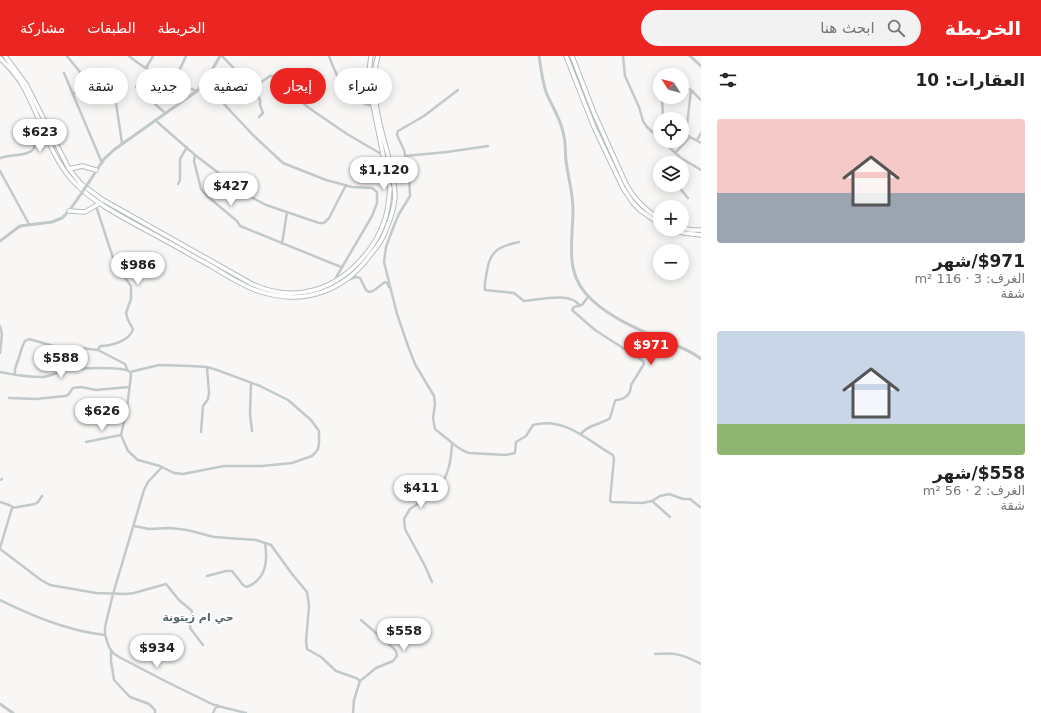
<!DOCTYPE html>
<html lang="ar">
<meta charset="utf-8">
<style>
:root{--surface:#fff;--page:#f2f2f2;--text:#222;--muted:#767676;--accent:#eb2521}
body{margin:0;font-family:"DejaVu Sans",Vazirmatn,sans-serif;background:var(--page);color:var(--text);direction:rtl;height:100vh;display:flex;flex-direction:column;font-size:15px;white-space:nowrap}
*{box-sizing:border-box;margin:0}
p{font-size:13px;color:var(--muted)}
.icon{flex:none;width:22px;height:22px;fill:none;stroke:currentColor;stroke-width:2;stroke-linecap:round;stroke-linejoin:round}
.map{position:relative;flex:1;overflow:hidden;direction:ltr}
.sheet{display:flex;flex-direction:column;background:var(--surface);width:340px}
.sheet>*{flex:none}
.top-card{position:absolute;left:12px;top:12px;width:380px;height:36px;direction:rtl;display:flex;gap:8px}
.needle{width:26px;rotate:306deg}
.tools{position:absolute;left:653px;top:12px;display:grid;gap:8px}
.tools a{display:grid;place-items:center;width:36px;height:36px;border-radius:50%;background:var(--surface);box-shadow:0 2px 10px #0003;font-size:20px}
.price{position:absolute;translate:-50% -34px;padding:0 9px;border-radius:14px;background:#fff;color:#222;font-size:13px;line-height:26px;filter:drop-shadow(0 1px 2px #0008)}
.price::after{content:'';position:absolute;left:50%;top:24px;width:12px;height:9px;margin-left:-6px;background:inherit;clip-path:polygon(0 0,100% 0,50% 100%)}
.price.current{background:var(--accent);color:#fff}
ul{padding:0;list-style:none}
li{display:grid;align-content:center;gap:8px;height:212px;padding:0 16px}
li span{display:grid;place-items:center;height:124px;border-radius:4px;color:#555}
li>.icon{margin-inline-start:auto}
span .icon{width:72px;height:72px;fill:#fffc;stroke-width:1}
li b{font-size:17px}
h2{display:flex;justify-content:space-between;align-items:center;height:48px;padding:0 16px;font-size:17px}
.chip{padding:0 14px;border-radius:18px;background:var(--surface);box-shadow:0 2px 10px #0003;font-size:14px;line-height:36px}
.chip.current{background:var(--accent);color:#fff}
header{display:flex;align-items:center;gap:24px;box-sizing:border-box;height:56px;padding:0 20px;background:var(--accent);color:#fff}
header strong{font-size:19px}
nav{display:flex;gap:22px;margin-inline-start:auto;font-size:14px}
.search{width:280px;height:36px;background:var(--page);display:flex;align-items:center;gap:10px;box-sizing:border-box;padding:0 14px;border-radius:22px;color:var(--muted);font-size:15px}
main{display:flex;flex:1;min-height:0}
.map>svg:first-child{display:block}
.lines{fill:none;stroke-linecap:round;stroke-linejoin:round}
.secondary-casing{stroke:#b5bdbf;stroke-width:5.5}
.minor{stroke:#c2c9cb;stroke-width:2.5}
.tertiary{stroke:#c2c9cb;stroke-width:3}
.secondary{stroke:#fff;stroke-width:3.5}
.tertiary-bridge{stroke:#c2c9cb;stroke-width:3}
.labels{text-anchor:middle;stroke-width:4;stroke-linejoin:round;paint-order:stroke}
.neighbourhood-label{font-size:11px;font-weight:bold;fill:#54666c;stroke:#fff}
</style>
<header>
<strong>الخريطة</strong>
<div class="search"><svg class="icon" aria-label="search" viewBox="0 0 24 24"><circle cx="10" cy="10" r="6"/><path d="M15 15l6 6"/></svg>ابحث هنا</div>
<nav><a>الخريطة</a><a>الطبقات</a><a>مشاركة</a></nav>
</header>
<main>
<section class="sheet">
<h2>العقارات: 10<svg class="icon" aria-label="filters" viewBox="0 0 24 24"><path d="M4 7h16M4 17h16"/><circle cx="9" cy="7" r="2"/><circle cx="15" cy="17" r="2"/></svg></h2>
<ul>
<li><span style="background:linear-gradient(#f6c9c9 60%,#9aa5b1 0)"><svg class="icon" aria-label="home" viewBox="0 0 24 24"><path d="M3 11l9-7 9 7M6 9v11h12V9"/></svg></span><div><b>$971/شهر</b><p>الغرف: 3 · 116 m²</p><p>شقة</p></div></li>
<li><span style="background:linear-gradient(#c9d6e8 75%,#8fb573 0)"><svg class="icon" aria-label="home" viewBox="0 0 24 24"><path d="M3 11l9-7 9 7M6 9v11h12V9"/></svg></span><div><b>$558/شهر</b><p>الغرف: 2 · 56 m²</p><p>شقة</p></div></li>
</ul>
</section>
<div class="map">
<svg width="701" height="657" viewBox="0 0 701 657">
<rect width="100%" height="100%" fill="#f8f7f5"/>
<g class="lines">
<defs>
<path id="secondary" d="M5,0L26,28L69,113L81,128L103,144L252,228C296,248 337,234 366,198C374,188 380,178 384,166C388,156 389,145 390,133L370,34L369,16L371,0
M566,0L594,71L623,132L633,147L641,155L660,168
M572,0L594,57L625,126C633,142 645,154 660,163
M0,2C9,11 18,20 24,32C40,61 50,99 72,124C94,149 136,168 166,185C181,193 196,202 211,210C226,219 241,229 258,235C303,250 344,236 371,198C378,190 384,181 387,171C391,162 394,151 395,141C395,127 391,112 388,99C380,70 368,30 378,0
M69,113L82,110L96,114
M69,155L85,156L100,147
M682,172L691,174H701
M671,173L684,177L701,179"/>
</defs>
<!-- secondary casing -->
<use href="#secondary" class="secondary-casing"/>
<!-- minor -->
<path class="minor" d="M67,0L88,26
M129,0C148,16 173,27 197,35
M222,0L253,32L260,44V49L263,57L259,61
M329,0C337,22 347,46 373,50
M623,0L625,20L639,51L643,65L647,71L660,83
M146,12L153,0
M150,14L136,31L165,57
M64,17L102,107
M207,23L222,46L253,79L283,107L326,124L352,131L372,132L377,136V147L372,160L334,225
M174,26L186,0
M682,29L691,34L701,44
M253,32L270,20H278L284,25L299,44L309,52L347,78L383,99
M458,34L424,60L398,75L397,79L404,94L409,118L410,140L399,158L395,167L386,191L384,206L397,258L408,290L415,308L434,340L435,349L433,362L435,373L456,390L462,394L469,397L505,399L515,397L516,386L526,380L533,369C565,360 588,385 613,399L614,403L610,444L611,446L642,447L652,445L660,440L669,438L683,443H690L700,451
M73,38L94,20
M662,41L663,63
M116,47L122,87
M155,64L195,99L249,140L266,149L319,167H324L329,162L346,129
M682,75L690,81
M686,78L691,34
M697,84L701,77
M662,85L681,102L701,114
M675,97L690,81L701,87
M195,99L194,105L201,133L207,140L237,165L240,170L341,211
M405,100L447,96L488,90
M0,102C13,97 39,103 35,82L23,66
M678,107L683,104
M0,115L29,168
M178,128L180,124V103L187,91
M677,129L688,142
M96,150L115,208L131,230V243L126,257L128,264L133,273C130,285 111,290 100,290L98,294
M519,186C500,190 490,194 487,215C486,221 484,228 485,234L514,237L524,245C539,244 571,235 580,250
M282,188L287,156
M347,224L356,221L360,222L366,234L369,236L373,235L385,226L387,227L389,231
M0,270L2,278L0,297
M0,316C14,319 28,321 43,321C51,320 58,316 66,314C76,312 125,310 130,316L159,309L191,310L207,311L217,314L260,330L288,344L311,364L319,375V387L318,393L315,397L312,400L292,407L262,410H224L183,418L174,417L160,410L138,404L128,395L121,379L127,352L131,319L130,316
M15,319V313L23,289L25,285L29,283L64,293L73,291L98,294L125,308L127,313
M251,327L250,358L252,375
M9,342L36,343L65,340L68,339L73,332L81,331L96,334L129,331
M201,376L203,350L208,343L209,337L207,311
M581,378C588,368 601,369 610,362L615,345L616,344C625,344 631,338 631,329L644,308L643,305L640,303L595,274L572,254L574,251L582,249L588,241
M86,386L121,379
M162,411L148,426L144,434L113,538L105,571V579L109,591L113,597L119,601L167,626L214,649L246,657
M0,424L2,423
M652,445L670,461
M0,446L9,449L13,451
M134,470L149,473L170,472L187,474L214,481L256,484L271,489L292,518L307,536L309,550L306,585L307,593L321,601L336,615L356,622L360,625L354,644L353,657
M0,492L12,452L35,448L38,446L42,440
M0,493L41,524L50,529L96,537L126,538L134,537L166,528L179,544L192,555L190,572L203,589
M207,520L226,515H232L243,529L247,531C266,523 268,506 265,487
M432,526L425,510L405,473L404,463L410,453L437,435C448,421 451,406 452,388
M0,544C33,560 68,575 105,579
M111,595V605L114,624L130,641L149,648L155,654V657
M655,598C675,596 684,599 701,608
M360,625L376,612L393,605L397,600L396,595L392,591L361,564
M213,657L217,649"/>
<!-- tertiary -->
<path class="tertiary" d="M539,0C541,12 542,24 546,36C552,51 562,64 564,81C566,89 565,97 566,105C568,121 573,137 573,153C573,187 563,218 592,244C610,261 637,273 660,283C674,289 689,293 701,303
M690,0L701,10
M89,126L104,103L115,93L197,35L207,23L220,0
M0,185L20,170L52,166L62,162L69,155L81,138
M0,648L13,657"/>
<!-- secondary -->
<use href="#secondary" class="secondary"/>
<!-- tertiary-bridge -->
<path class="tertiary-bridge" d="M81,138L89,126"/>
</g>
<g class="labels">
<!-- neighbourhood labels -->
<g class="neighbourhood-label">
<text x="198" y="565">حي ام زيتونة</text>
</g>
</g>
</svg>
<div class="tools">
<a><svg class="needle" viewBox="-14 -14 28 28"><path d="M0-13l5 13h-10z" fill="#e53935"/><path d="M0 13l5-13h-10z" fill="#767676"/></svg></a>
<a><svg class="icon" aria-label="locate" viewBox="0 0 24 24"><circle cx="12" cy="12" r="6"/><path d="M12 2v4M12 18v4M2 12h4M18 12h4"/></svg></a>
<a><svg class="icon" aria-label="layers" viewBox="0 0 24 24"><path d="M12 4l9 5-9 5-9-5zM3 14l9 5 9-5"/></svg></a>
<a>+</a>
<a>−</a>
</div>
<b class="price" style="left:40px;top:97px">$623</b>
<b class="price" style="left:384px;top:135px">$1,120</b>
<b class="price" style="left:231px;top:151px">$427</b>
<b class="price" style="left:138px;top:230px">$986</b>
<b class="price current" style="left:651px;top:310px">$971</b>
<b class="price" style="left:61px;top:323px">$588</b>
<b class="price" style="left:102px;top:376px">$626</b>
<b class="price" style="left:421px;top:453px">$411</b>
<b class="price" style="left:404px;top:596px">$558</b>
<b class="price" style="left:157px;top:613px">$934</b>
<div class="top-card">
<a class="chip">شراء</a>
<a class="chip current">إيجار</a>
<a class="chip">تصفية</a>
<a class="chip">جديد</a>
<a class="chip">شقة</a>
</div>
</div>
</main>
